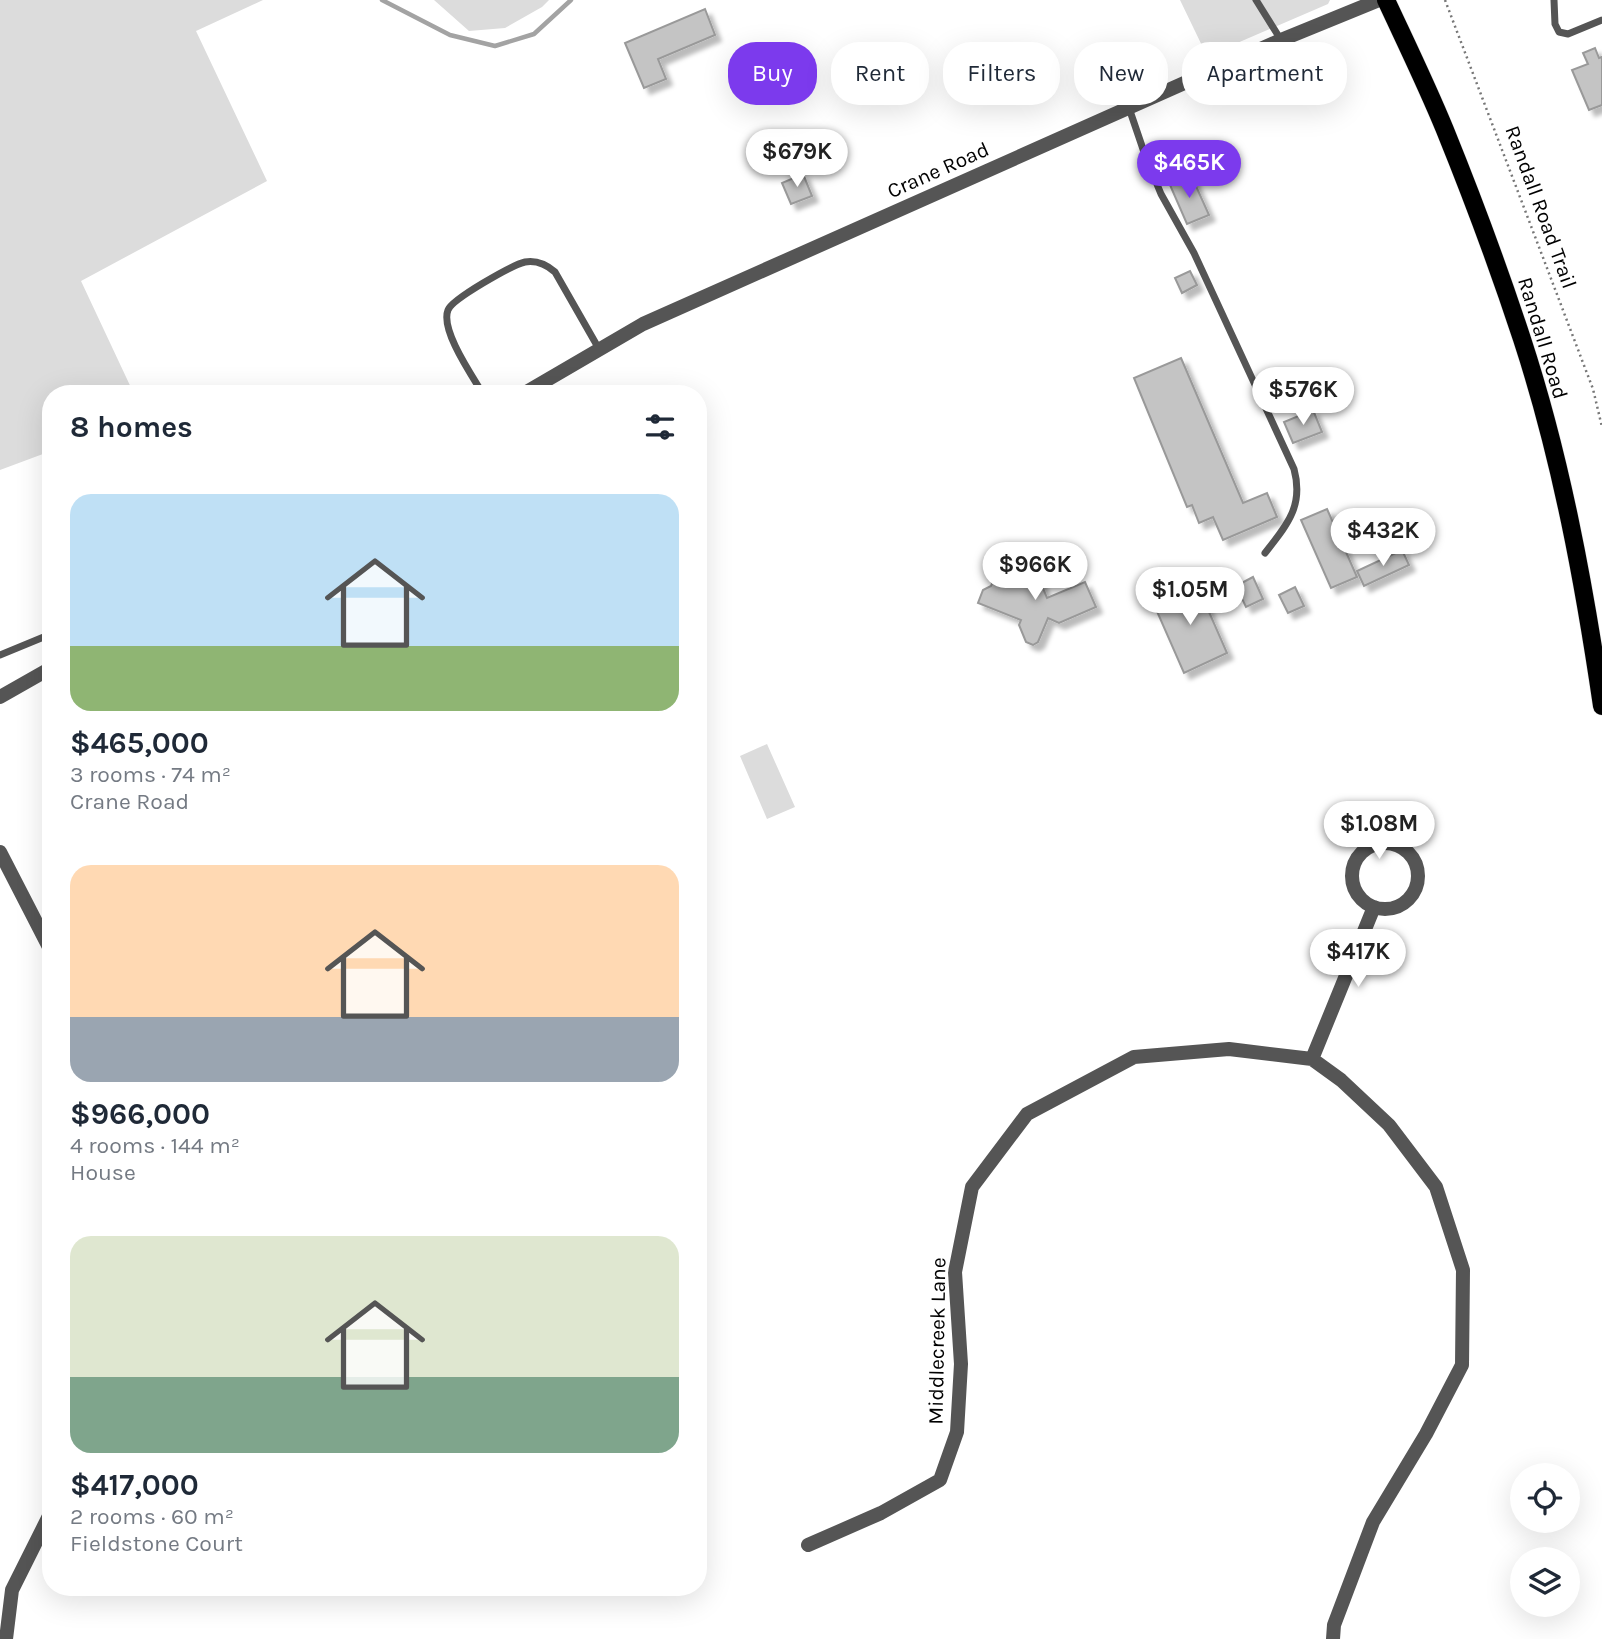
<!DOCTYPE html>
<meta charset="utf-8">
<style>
:root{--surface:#fff;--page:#f6f6f7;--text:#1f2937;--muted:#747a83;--accent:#7c3aed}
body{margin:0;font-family:Karla,sans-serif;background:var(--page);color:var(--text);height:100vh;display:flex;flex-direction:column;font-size:26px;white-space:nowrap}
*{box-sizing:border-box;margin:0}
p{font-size:23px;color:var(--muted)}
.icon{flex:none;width:38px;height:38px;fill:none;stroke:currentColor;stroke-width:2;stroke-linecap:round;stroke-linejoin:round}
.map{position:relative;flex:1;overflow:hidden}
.details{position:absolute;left:42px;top:385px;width:665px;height:1211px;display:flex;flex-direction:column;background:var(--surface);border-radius:28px;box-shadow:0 7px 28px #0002}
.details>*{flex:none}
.guide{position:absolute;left:728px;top:42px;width:665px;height:63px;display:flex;gap:14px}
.controls{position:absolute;left:1510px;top:1463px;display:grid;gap:14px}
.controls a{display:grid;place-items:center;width:70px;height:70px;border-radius:50%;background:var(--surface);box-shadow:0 7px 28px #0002;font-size:35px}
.price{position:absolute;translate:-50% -60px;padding:0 16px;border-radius:24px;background:#fff;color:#222;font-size:23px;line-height:46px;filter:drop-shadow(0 2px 4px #0008)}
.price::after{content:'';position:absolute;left:50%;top:42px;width:21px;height:16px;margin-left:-10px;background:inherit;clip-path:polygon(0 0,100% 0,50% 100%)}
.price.active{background:var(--accent);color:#fff}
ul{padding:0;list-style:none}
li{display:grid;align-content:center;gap:14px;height:371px;padding:0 28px}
li span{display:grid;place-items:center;height:217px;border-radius:21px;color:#555}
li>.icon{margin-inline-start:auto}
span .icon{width:126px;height:126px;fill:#fffc;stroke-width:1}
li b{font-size:30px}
h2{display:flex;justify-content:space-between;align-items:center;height:84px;padding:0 28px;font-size:30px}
.chip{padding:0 24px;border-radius:28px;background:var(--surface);box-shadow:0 7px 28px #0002;font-size:24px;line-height:63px}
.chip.active{background:var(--accent);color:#fff}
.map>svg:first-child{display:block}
.green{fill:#dcdcdc}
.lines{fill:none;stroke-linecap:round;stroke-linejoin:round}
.stream{stroke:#a3a3a3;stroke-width:4.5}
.building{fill:#c4c4c4;stroke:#999;stroke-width:2;filter:url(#shadow)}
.primary-casing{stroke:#dbdbdb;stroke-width:19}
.path{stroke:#777;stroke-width:2.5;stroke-dasharray:2 3.5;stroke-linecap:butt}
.service{stroke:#555;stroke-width:7}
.minor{stroke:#555;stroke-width:14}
.primary{stroke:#000;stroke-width:18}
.labels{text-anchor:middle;stroke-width:6;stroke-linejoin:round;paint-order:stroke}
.street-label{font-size:21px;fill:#000;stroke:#fff}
</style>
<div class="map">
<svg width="1602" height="1639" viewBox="0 0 1602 1639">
<defs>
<filter id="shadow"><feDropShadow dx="6" dy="6" stdDeviation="2" flood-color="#0004"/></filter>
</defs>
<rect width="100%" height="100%" fill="#fff"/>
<!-- green -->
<path class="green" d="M0,0H263L196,31L267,181L81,281L134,394H51V451L0,470Z
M434,0H549L542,7L505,28L469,31Z
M1180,0H1330L1328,4L1207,56Z
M767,744L795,807L767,819L740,756Z"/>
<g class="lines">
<!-- stream -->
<path class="stream" d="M382,0L450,35L495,46L534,34L571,0"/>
</g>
<!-- building -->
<path class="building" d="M705,9L715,35L658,59L666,79L644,88L625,43Z
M1595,48L1599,58L1602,57V105L1589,110L1572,70L1588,64L1583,53Z
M803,174L812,196L791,204L782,183Z
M1191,175L1209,215L1187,224L1170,185Z
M1190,271L1197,285L1182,293L1175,278Z
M1181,358L1243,503L1267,493L1277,517L1223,540L1213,517L1199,523L1192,505L1187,507L1134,378Z
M1313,410L1322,432L1293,443L1284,422Z
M1327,509L1357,577L1331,588L1301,520Z
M1402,550L1409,565L1364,586L1357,571Z
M1032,561L1046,567L1040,581L1047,598L1085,582L1096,607L1059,623L1048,618L1038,642L1033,645L1026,642L1019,625L1021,620L978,603L983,590L991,586L995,577L1002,574L1023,583Z
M1253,577L1263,599L1246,607L1236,586Z
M1195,580L1227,653L1184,673L1152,600Z
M1295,587L1304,606L1288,613L1279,595Z"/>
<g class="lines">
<defs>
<path id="primary" d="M1386,0C1406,43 1427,86 1445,130C1473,199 1499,269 1522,339C1561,458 1584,583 1602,706"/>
</defs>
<!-- primary casing -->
<use href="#primary" class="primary-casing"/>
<!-- path -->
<path class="path" d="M1445,0L1593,389L1602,427"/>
<!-- service -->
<path class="service" d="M1256,0L1281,40
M1554,0L1555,24L1559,32L1568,34L1602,20
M1129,108L1145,155L1161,194L1194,253L1294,469C1304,506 1287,525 1265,553
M483,394C473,377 440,330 448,310C452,299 512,265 525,262C537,260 547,265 555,272L599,349
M0,655L51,634"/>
<!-- minor -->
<path class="minor" d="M523,394L643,324L1281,40L1379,0
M0,697L51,668
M1352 876a33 33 0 1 1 66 0a33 33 0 1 1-66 0Z
M0,852L51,951
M1312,1059L1374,907
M808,1545L881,1513L940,1480L957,1432L961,1364L955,1272L972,1187L1027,1114L1134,1057L1229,1049L1312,1059L1341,1080L1389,1125L1436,1187L1463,1270L1462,1365L1426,1434L1373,1522L1334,1625L1333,1639
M6,1639L12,1590L51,1512"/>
<!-- primary -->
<use href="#primary" class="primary"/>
</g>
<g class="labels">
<!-- street labels -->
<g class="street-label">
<text transform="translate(938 170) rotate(-24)" y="7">Crane Road</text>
<text transform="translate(1541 207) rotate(70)" y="7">Randall Road Trail</text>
<text transform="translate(1543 338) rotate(73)" y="7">Randall Road</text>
<text transform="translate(937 1341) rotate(-89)" y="7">Middlecreek Lane</text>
</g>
</g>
</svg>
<div class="controls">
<a><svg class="icon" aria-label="locate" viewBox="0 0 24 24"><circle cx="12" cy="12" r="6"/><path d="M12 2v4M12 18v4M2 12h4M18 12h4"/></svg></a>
<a><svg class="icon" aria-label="layers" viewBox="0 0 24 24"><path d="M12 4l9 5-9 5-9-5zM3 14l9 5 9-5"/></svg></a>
</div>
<b class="price" style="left:797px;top:189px">$679K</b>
<b class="price active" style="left:1189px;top:200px">$465K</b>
<b class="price" style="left:1303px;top:427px">$576K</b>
<b class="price" style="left:1383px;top:568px">$432K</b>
<b class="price" style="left:1035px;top:602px">$966K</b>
<b class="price" style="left:1190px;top:627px">$1.05M</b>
<b class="price" style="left:1379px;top:861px">$1.08M</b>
<b class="price" style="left:1358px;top:989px">$417K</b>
<div class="guide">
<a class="chip active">Buy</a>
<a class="chip">Rent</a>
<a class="chip">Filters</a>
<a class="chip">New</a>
<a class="chip">Apartment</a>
</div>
<section class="details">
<h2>8 homes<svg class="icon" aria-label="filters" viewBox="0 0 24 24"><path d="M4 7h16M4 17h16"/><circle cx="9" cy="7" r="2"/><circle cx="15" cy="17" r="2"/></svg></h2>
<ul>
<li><span style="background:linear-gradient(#bfe0f5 70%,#8fb573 0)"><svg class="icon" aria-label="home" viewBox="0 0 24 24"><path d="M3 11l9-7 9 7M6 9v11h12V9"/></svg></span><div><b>$465,000</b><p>3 rooms · 74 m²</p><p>Crane Road</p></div></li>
<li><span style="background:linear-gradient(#ffd9b3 70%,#9aa5b1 0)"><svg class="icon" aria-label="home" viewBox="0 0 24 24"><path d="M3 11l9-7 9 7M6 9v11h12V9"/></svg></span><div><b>$966,000</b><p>4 rooms · 144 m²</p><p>House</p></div></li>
<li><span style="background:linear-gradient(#dfe7d0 65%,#7fa58c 0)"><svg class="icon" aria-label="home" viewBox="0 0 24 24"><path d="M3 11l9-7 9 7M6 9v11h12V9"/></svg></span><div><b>$417,000</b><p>2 rooms · 60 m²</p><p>Fieldstone Court</p></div></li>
</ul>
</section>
</div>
